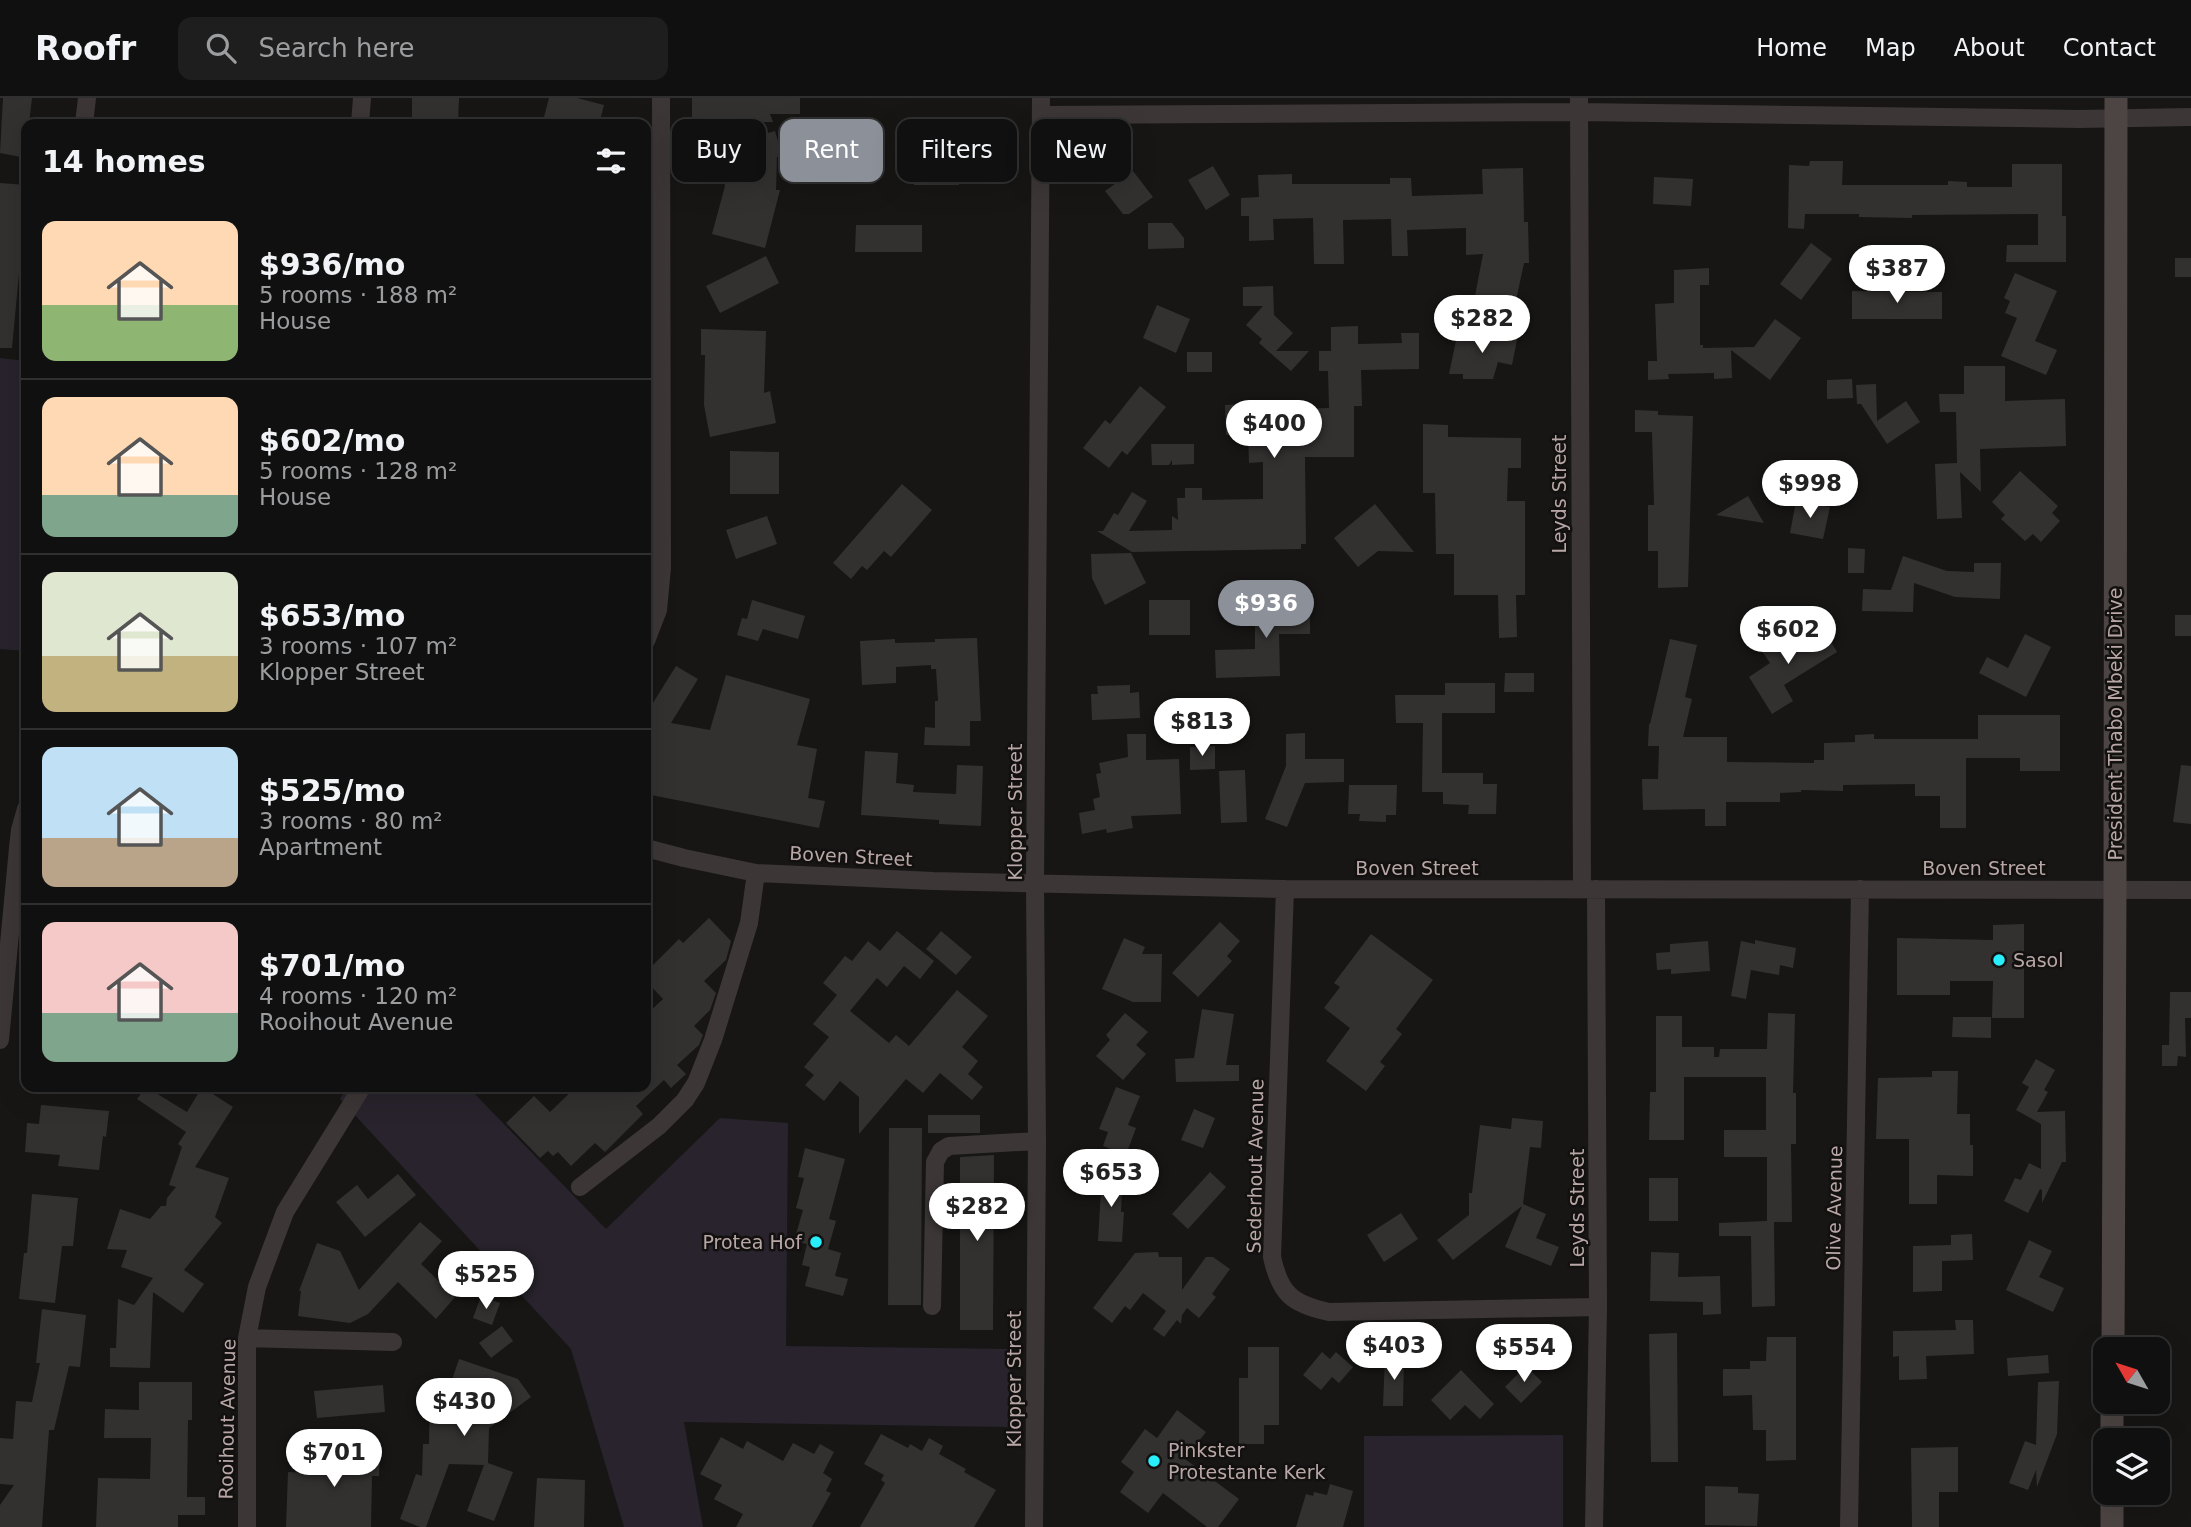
<!DOCTYPE html>
<meta charset="utf-8">
<style>
:root{--surface:#111010;--page:#1e1e1e;--text:#f1f3f6;--muted:#9c9d9f;--line:#303030;--accent:#8c9099}
body{margin:0;font-family:"DejaVu Sans",sans-serif;background:var(--page);color:var(--text);height:100vh;display:flex;flex-direction:column;font-size:26px;white-space:nowrap}
*{box-sizing:border-box;margin:0}
p{font-size:23px;color:var(--muted)}
.icon{flex:none;width:38px;height:38px;fill:none;stroke:currentColor;stroke-width:2;stroke-linecap:round;stroke-linejoin:round}
.map{position:relative;flex:1;overflow:hidden}
.drawer{position:absolute;left:21px;top:21px;width:630px;height:973px;display:flex;flex-direction:column;background:var(--surface);border-radius:14px;box-shadow:0 7px 28px #0002,0 0 0 2px var(--line)}
.drawer>*{flex:none}
.banner{position:absolute;left:672px;top:21px;width:665px;height:63px;display:flex;gap:14px}
.needle{width:46px;rotate:309deg}
.fabs{position:absolute;left:2093px;top:1239px;display:grid;gap:14px}
.fabs a{display:grid;place-items:center;width:77px;height:77px;border-radius:14px;background:var(--surface);box-shadow:0 7px 28px #0002,0 0 0 2px var(--line);font-size:35px}
.price{position:absolute;translate:-50% -60px;padding:0 16px;border-radius:24px;background:#fff;color:#222;font-size:23px;line-height:46px;filter:drop-shadow(0 2px 4px #0008)}
.price::after{content:'';position:absolute;left:50%;top:42px;width:21px;height:16px;margin-left:-10px;background:inherit;clip-path:polygon(0 0,100% 0,50% 100%)}
.price.selected{background:var(--accent);color:#fff}
ul{padding:0;list-style:none}
li{display:flex;align-items:center;gap:21px;height:175px;padding:0 21px}
li+li{border-top:2px solid var(--line)}
li span{display:grid;place-items:center;flex:none;width:196px;height:140px;border-radius:14px;color:#555}
li>.icon{margin-inline-start:auto}
span .icon{width:84px;height:84px;fill:#fffc;stroke-width:1}
li b{font-size:30px}
h2{display:flex;justify-content:space-between;align-items:center;height:84px;padding:0 21px;font-size:30px}
.tag{padding:0 24px;border-radius:14px;background:var(--surface);box-shadow:0 7px 28px #0002,0 0 0 2px var(--line);font-size:24px;line-height:63px}
.tag.selected{background:var(--accent);color:#fff}
header{display:flex;align-items:center;gap:42px;box-sizing:border-box;height:98px;padding:0 35px;background:var(--surface);border-bottom:2px solid var(--line)}
header strong{font-size:33px}
nav{display:flex;gap:38px;margin-inline-start:auto;font-size:24px}
.search{width:490px;height:63px;background:var(--page);display:flex;align-items:center;gap:18px;box-sizing:border-box;padding:0 24px;border-radius:14px;color:var(--muted);font-size:26px}
.map>svg:first-child{display:block}
.green{fill:#28232c}
.building{fill:#333130}
.lines{fill:none;stroke-linecap:round;stroke-linejoin:round}
.street{stroke:#3c3736;stroke-width:18}
.secondary{stroke:#4c4543;stroke-width:23}
.poi-dot{fill:#28effb;stroke:#121110;stroke-width:2.5}
.labels{text-anchor:middle;stroke-width:5;stroke-linejoin:round;paint-order:stroke}
.street-label{font-size:19px;fill:#b8a7a6;stroke:#121110}
.poi-label{font-size:19px;fill:#b8a7a6;stroke:#121110;text-anchor:start}
</style>
<header>
<strong>Roofr</strong>
<div class="search"><svg class="icon" aria-label="search" viewBox="0 0 24 24"><circle cx="10" cy="10" r="6"/><path d="M15 15l6 6"/></svg>Search here</div>
<nav><a>Home</a><a>Map</a><a>About</a><a>Contact</a></nav>
</header>
<div class="map">
<svg width="2191" height="1429" viewBox="0 0 2191 1429">
<rect width="100%" height="100%" fill="#171615"/>
<!-- green -->
<path class="green" d="M0,260L26,263V553L0,551Z
M347,989H468L606,1131L720,1020L788,1025L786,1248L1010,1251L1008,1329L684,1324L703,1429H624L571,1251L340,1001Z
M1563,1337V1429H1364V1338Z"/>
<!-- building -->
<path class="building" d="M3,0H32L29,26H26V60L0,55Z
M412,0H459L458,25L412,24Z
M549,0H577L604,7L599,26H572L544,19Z
M692,0H800V16H770L773,24H692Z
M958,19L959,87H914V20Z
M775,33L782,58L777,59L776,92H780L765,150L712,136L725,88L714,51Z
M1810,63H1843L1842,87H1948V83L1967,84V89H2012V66H2062V118H2066V164H2006L2007,147H2038V116L1912,117V120L1859,119V116H1805L1804,131L1788,130L1789,67L1809,68Z
M1213,68L1230,97L1206,112L1188,82Z
M1523,70L1524,124H1528L1529,165H1524L1514,212L1474,203L1483,156L1466,157V130L1407,132L1408,158H1392L1391,121L1343,122L1344,166H1314L1313,120L1273,121L1274,142L1249,143V118H1241V100L1259,99L1258,77L1292,76V86H1390V80H1411L1412,98L1483,96L1482,71Z
M1133,73L1153,99L1129,116H1123L1105,93Z
M1654,79L1693,81L1691,108L1653,106Z
M0,85L26,87L25,176L19,175L12,250H0Z
M1148,125H1172L1184,140V150L1148,151Z
M856,127H922V154H855Z
M1811,145L1832,161L1801,202L1780,186Z
M766,158L779,185L720,215L706,188Z
M2175,160H2191V179H2175Z
M1709,170V187H1700V247H1703V250L1754,249L1775,221L1801,240L1770,282L1731,252L1732,280L1714,281V275L1668,276L1669,281L1648,282V263H1657L1655,206L1674,205V172Z
M2015,175L2057,193L2035,243L2057,252L2046,277L2001,258L2017,220L2005,215L2010,203L2004,200Z
M1273,188L1274,217L1293,235L1276,253H1309L1291,273L1259,245L1262,241L1246,227L1263,208H1243V189Z
M1852,193L1942,194V221H1852Z
M1157,207L1190,221L1176,255L1143,240Z
M1358,228V246L1402,245L1401,235H1419V271L1361,272L1362,308H1354V359H1305L1306,446H1301V451L1132,454L1097,433H1103L1114,415L1118,417L1132,394L1147,403L1129,433L1172,432V418L1178,422L1177,400H1185V390H1202V402L1263,401V364L1249,365L1248,337H1226L1225,307L1297,303V311L1329,310L1328,273H1319V253H1331V229Z
M701,231L766,233L764,295L770,293L776,325L710,339L704,307L705,257H701Z
M1458,233L1496,241L1498,233L1518,237L1512,267L1498,264L1493,281H1463V276H1449Z
M1187,254H1212V274H1187Z
M1964,268H2005V303L2065,301L2066,348L1980,351L1981,394L1960,374L1962,420L1937,421L1935,366L1957,365L1956,314H1940L1939,296H1964Z
M1852,281L1853,300L1827,301V282Z
M1876,286L1877,323L1906,303L1920,324L1887,346L1861,306H1857L1856,287Z
M1140,288L1166,309L1127,357L1122,353L1109,370L1083,350L1105,322L1110,326Z
M1635,312L1658,313V317L1693,318L1688,489L1658,490V453H1648V407H1654L1652,334H1635Z
M1423,326L1448,327V339L1521,340V370H1508L1507,403H1525V497H1516L1517,539L1499,540L1498,497H1454V456H1436L1435,395H1423Z
M1151,346H1194V366L1172,367V362L1169,367H1152Z
M730,353L779,354V396H730Z
M2020,373L2058,408L2052,415L2060,423L2041,444L2033,436L2025,443L2001,421L2005,417L1992,404Z
M902,386L932,412L891,459L884,453L867,472L862,468L851,481L833,465Z
M1748,398L1764,425L1716,417Z
M1796,403L1830,409L1823,441L1790,435Z
M1375,406L1414,454L1378,453L1358,469L1334,440Z
M767,418L777,446L736,461L726,432Z
M1848,450L1865,451L1864,475H1848Z
M1131,455L1146,485L1105,507L1092,480L1091,456Z
M1903,458L1947,473L1974,474V465H2001L2000,501L1955,499L1914,485L1913,514L1862,513L1863,491L1891,492Z
M752,502L805,518L798,541L763,531L758,543L737,537L742,520L747,521Z
M1149,502H1190V537H1149Z
M1255,502H1310V536H1279L1280,578L1216,580L1215,552L1255,551Z
M2175,517H2191V538H2175Z
M1790,531L1799,547L1824,532L1837,554L1784,587L1793,603L1772,616L1749,579L1770,565L1760,550Z
M2025,536L2051,549L2026,599L1979,575L1987,559L2008,570Z
M977,540L981,623H970V648L924,647L925,629L935,630V603H938L936,571H931V567L896,569V585L862,587L860,543L895,541V545L935,544V541Z
M1670,541L1697,547L1685,599L1692,601L1683,639H1727V664L1814,665V662H1824V645L1855,644V637L1874,636V641H1978V617H2060V673H2020V660H1966V730H1940V698H1915V686L1843,687V693L1801,692V694L1780,695V704H1726V728H1705V711L1643,712L1642,681H1658L1659,648H1648L1649,626H1650Z
M676,568L698,581L671,625L710,632L726,577L810,601L797,647L817,651L808,700L825,703L819,730L646,696V616Z
M1505,575H1534V594H1504Z
M1445,585H1495V615H1442V675H1483V686H1497L1496,716H1468L1469,707L1443,706V694H1422L1423,625H1396L1395,597H1445Z
M1130,587V595L1139,594L1140,620L1092,622L1091,596H1098L1097,588Z
M1305,635V661H1344V684L1305,685L1287,729L1265,721L1286,668V636Z
M1127,636H1146V662L1179,661L1181,716L1131,718L1133,730L1107,735L1106,731L1082,736L1079,715L1095,712L1093,701L1100,699L1096,676L1101,675L1099,665L1128,659Z
M1215,648V671L1190,672V649Z
M865,653L898,655L896,685L914,687L913,694L956,696L957,667L983,668L981,728L939,726V722L861,717Z
M2181,667L2191,668V726L2173,724Z
M1245,672L1247,724L1221,725L1219,673Z
M1349,687H1397L1396,717H1386V724L1359,723L1360,716H1348Z
M709,820L731,843L726,862L704,883L716,895L710,912L694,928L703,937L699,947L677,967L686,976L671,990L664,982L636,1008L643,1016L605,1054L595,1045L571,1068L558,1054L553,1058L548,1053L540,1060L506,1025L534,998L550,1014L576,989H646V917L663,901L646,883V874L679,841L683,845Z
M1220,824L1240,843L1227,858L1232,863L1198,899L1172,875Z
M2024,826V920H1992L1993,883H1950V897H1897V840L1993,842V827Z
M897,833L934,863L920,881L904,868L887,889L877,880L850,913L889,945L896,937L909,948L957,892L988,918L962,949L978,963L968,976L983,989L972,1002L940,975L923,995L906,981L859,1036V999L840,983L824,1003L805,987L814,977L804,969L829,939L813,926L837,897L823,885L845,858L852,863L868,843L880,853Z
M941,833L972,859L956,877L926,851Z
M1371,836L1433,882L1396,931L1402,936L1380,964L1385,968L1366,993L1326,963L1350,930L1324,910L1340,889L1334,885Z
M1124,840L1145,849L1142,856H1162L1161,904H1133L1102,891Z
M1755,842L1796,850L1793,870L1780,867L1779,877L1751,872L1746,901L1731,898L1741,843L1755,846Z
M1708,843L1710,873L1671,876V871L1657,872L1656,855L1670,854V846Z
M2170,894H2191V920H2185L2186,959L2178,958L2177,968H2162V947H2169Z
M1202,911L1234,916L1226,967H1239V983L1176,984L1175,961L1194,960Z
M1125,915L1148,934L1136,947L1146,956L1123,982L1096,958L1110,942L1106,937Z
M1768,915L1795,916L1793,995H1796V1046H1791L1792,1124H1774L1775,1208L1752,1209L1751,1138H1719V1125L1767,1123V1059H1724V1032H1766V979H1684V1042H1649L1650,994H1656V918H1682V949H1714V959H1719L1720,951H1767Z
M1953,919H1991V940L1952,939Z
M2036,961L2055,972L2044,992L2048,994L2037,1014L2065,1013L2066,1064H2062L2042,1105V1092L2040,1091L2028,1115L2004,1103L2015,1080L2021,1082L2029,1065L2041,1071V1026L2016,1012L2029,989L2022,985Z
M1932,973H1958L1957,1016H1970V1047H1973V1078L1937,1077V1106H1909V1041H1876L1878,980L1932,979Z
M146,989L187,1014L202,989L233,1009L195,1069L229,1080L215,1119L222,1125L184,1172L204,1186L183,1215L153,1194L150,1270L110,1269V1250H116L118,1201L134,1207L153,1180L121,1169L127,1152L107,1151L120,1111L150,1121L161,1108H166L167,1100L176,1089L169,1087L182,1049L178,1046L186,1034L137,1001Z
M1116,989L1140,998L1128,1027L1136,1030L1126,1057L1103,1048L1108,1034L1099,1031Z
M41,1007L109,1013L106,1039L103,1038L99,1072L58,1068L60,1057L25,1054L27,1025L39,1026Z
M1194,1011L1215,1020L1203,1050L1181,1042Z
M928,1017H980V1035H928Z
M1512,1020L1543,1023L1541,1050L1530,1049L1523,1106L1546,1116L1536,1140L1559,1149L1551,1168L1505,1149L1522,1108L1453,1162L1437,1142L1469,1117V1095H1472L1480,1027L1511,1031Z
M889,1030H922L921,1207H888Z
M805,1050L845,1061L829,1121L836,1123L828,1151L841,1155L835,1178L848,1181L843,1198L805,1188L810,1169L802,1167L807,1146L794,1143L803,1112L796,1110L804,1080L798,1079Z
M994,1057L993,1232H960V1059Z
M1210,1074L1226,1089L1188,1131L1172,1116Z
M398,1076L416,1097L365,1139L336,1104L357,1087L368,1101Z
M1102,1076L1123,1077L1121,1114H1124L1122,1144L1098,1143Z
M1649,1080H1678V1123H1649Z
M32,1096L78,1100L73,1148H62L55,1205L19,1201L24,1155H27Z
M1401,1115L1418,1141L1384,1164L1367,1137Z
M420,1124L442,1143L421,1166L444,1188L452,1180L462,1191L436,1221L398,1184L368,1216L350,1225L298,1218L301,1193H299L317,1145L340,1153L359,1192Z
M1972,1136L1973,1162L1942,1163V1193L1913,1194V1148L1951,1147V1137Z
M2029,1142L2052,1153L2039,1179L2064,1190L2053,1214L2006,1192Z
M1158,1154L1159,1159H1182V1192L1206,1159H1213L1230,1171L1212,1196L1216,1199L1199,1220L1187,1210L1182,1217L1181,1226L1177,1222L1164,1239L1153,1231L1166,1213L1143,1195L1130,1212L1125,1208L1112,1225L1093,1210L1135,1155Z
M1651,1154L1679,1155L1678,1179L1720,1178L1721,1216L1703,1217V1204L1650,1203Z
M481,1198L500,1205L492,1227L473,1220Z
M42,1211L86,1217L80,1269L69,1268L54,1332H49L42,1429H0V1407L14,1387L0,1386V1340L13,1341L16,1303L32,1304L40,1265H36Z
M1955,1222H1973L1974,1256L1926,1258L1927,1281L1899,1282V1258L1893,1259V1233L1956,1232Z
M502,1228L513,1243L491,1260L479,1245Z
M1677,1235L1678,1364H1651L1649,1236Z
M1767,1239H1796V1362L1766,1363V1332H1753L1752,1297L1723,1298V1271H1750V1263H1766Z
M1248,1249H1279V1327H1264V1346H1239V1280H1248Z
M1322,1254L1330,1261L1336,1254L1353,1269L1339,1285L1332,1279L1321,1292L1303,1277Z
M2048,1257L2049,1275L2008,1278L2007,1260Z
M1385,1259H1404L1403,1308H1383Z
M459,1261L518,1281L531,1299L489,1330L488,1365L513,1374L494,1423L467,1413L484,1367L449,1366L426,1429H420L400,1421L416,1376L422,1378L423,1346H429L430,1282H452Z
M1526,1268L1542,1284L1521,1305L1505,1289Z
M1461,1272L1494,1306L1480,1321L1465,1307L1450,1322L1431,1302Z
M2059,1283L2057,1336L2037,1389L2036,1372L2028,1392L2009,1385L2025,1343L2036,1347L2038,1284Z
M139,1284H192V1322H188L187,1399H205V1417H178V1429H96L98,1380L150,1381L151,1340H104L105,1311L139,1312Z
M383,1287L385,1314L317,1320L314,1293Z
M1177,1312L1206,1334L1185,1361L1239,1401L1218,1429H1207L1163,1395L1148,1415L1120,1394L1134,1374L1121,1364L1145,1331L1157,1340Z
M881,1336L908,1350L910,1346L922,1353L929,1340L943,1348L939,1356L966,1371L964,1374L996,1392L974,1429H860L885,1385L881,1382L884,1377L864,1366Z
M721,1339L743,1351L747,1343L783,1363L793,1345L814,1356L820,1346L834,1354L823,1375L832,1381L826,1393L831,1395L812,1429H736L743,1416L714,1401L722,1387L700,1376Z
M315,1349L380,1350L379,1378H372L371,1429H286L288,1374L314,1375Z
M1958,1349V1394H1939V1429H1912L1911,1350Z
M537,1380L585,1382L584,1429H534Z
M1330,1386L1353,1393L1343,1429H1296L1306,1396L1313,1398L1314,1394L1327,1397Z
M1705,1388L1738,1389V1395L1759,1396L1757,1428L1705,1427Z"/>
<g class="lines">
<!-- street -->
<path class="street" d="M1579,0L1582,791
M1041,17L1579,14L2079,21L2191,19
M84,26L87,0
M360,26L362,0
M646,543L658,512L662,470L661,0
M646,750L684,760L756,775L933,783L1285,791L2191,792
M1285,791L1272,1159C1280,1196 1292,1206 1329,1214L1598,1209
M0,942L18,750L20,732L26,711
M580,1089L659,1028L685,1002L696,985L713,942L749,825L756,775
M932,1208L935,1064L941,1053L949,1048L1037,1043
M247,1240L393,1244
M247,1429V1240L257,1189L285,1114L362,989
M1034,1429L1037,1043L1035,784L1041,0
M1594,1429L1598,1209L1596,791
M1849,1429L1860,791"/>
<!-- secondary -->
<path class="secondary" d="M2113,1251L2115,792L2116,0
M2112,1342V1304
M2112,1429V1395"/>
</g>
<!-- markers -->
<g class="poi-dot">
<circle cx="1999" cy="862" r="7"/>
<circle cx="816" cy="1144" r="7"/>
<circle cx="1154" cy="1363" r="7"/>
</g>
<g class="labels">
<!-- street labels -->
<g class="street-label">
<text transform="translate(1559 396) rotate(-90)" y="7">Leyds Street</text>
<text transform="translate(2115 626) rotate(-90)" y="7">President Thabo Mbeki Drive</text>
<text transform="translate(1015 714) rotate(-90)" y="7">Klopper Street</text>
<text transform="translate(851 758) rotate(3)" y="7">Boven Street</text>
<text x="1417" y="777">Boven Street</text>
<text x="1984" y="777">Boven Street</text>
<text transform="translate(1255 1068) rotate(-89)" y="7">Sederhout Avenue</text>
<text transform="translate(1577 1110) rotate(-90)" y="7">Leyds Street</text>
<text transform="translate(1834 1110) rotate(-89)" y="7">Olive Avenue</text>
<text transform="translate(1014 1281) rotate(-90)" y="7">Klopper Street</text>
<text transform="translate(227 1321) rotate(-89)" y="7">Rooihout Avenue</text>
</g>
<!-- poi labels -->
<g class="poi-label">
<text x="2013" y="869">Sasol</text>
<text x="802" y="1151" text-anchor="end">Protea Hof</text>
<text x="1168" y="1359">Pinkster<tspan x="1168" dy="22">Protestante Kerk</tspan></text>
</g>
</g>
</svg>
<div class="fabs">
<a><svg class="needle" viewBox="-14 -14 28 28"><path d="M0-13l5 13h-10z" fill="#e53935"/><path d="M0 13l5-13h-10z" fill="#9c9d9f"/></svg></a>
<a><svg class="icon" aria-label="layers" viewBox="0 0 24 24"><path d="M12 4l9 5-9 5-9-5zM3 14l9 5 9-5"/></svg></a>
</div>
<b class="price" style="left:1897px;top:207px">$387</b>
<b class="price" style="left:1482px;top:257px">$282</b>
<b class="price" style="left:1274px;top:362px">$400</b>
<b class="price" style="left:1810px;top:422px">$998</b>
<b class="price selected" style="left:1266px;top:542px">$936</b>
<b class="price" style="left:1788px;top:568px">$602</b>
<b class="price" style="left:1202px;top:660px">$813</b>
<b class="price" style="left:1111px;top:1111px">$653</b>
<b class="price" style="left:977px;top:1145px">$282</b>
<b class="price" style="left:486px;top:1213px">$525</b>
<b class="price" style="left:1394px;top:1284px">$403</b>
<b class="price" style="left:1524px;top:1286px">$554</b>
<b class="price" style="left:464px;top:1340px">$430</b>
<b class="price" style="left:334px;top:1391px">$701</b>
<div class="banner">
<a class="tag">Buy</a>
<a class="tag selected">Rent</a>
<a class="tag">Filters</a>
<a class="tag">New</a>
</div>
<section class="drawer">
<h2>14 homes<svg class="icon" aria-label="filters" viewBox="0 0 24 24"><path d="M4 7h16M4 17h16"/><circle cx="9" cy="7" r="2"/><circle cx="15" cy="17" r="2"/></svg></h2>
<ul>
<li><span style="background:linear-gradient(#ffd9b3 60%,#8fb573 0)"><svg class="icon" aria-label="home" viewBox="0 0 24 24"><path d="M3 11l9-7 9 7M6 9v11h12V9"/></svg></span><div><b>$936/mo</b><p>5 rooms · 188 m²</p><p>House</p></div></li>
<li><span style="background:linear-gradient(#ffd9b3 70%,#7fa58c 0)"><svg class="icon" aria-label="home" viewBox="0 0 24 24"><path d="M3 11l9-7 9 7M6 9v11h12V9"/></svg></span><div><b>$602/mo</b><p>5 rooms · 128 m²</p><p>House</p></div></li>
<li><span style="background:linear-gradient(#dfe7d0 60%,#c2b280 0)"><svg class="icon" aria-label="home" viewBox="0 0 24 24"><path d="M3 11l9-7 9 7M6 9v11h12V9"/></svg></span><div><b>$653/mo</b><p>3 rooms · 107 m²</p><p>Klopper Street</p></div></li>
<li><span style="background:linear-gradient(#bfe0f5 65%,#b9a48a 0)"><svg class="icon" aria-label="home" viewBox="0 0 24 24"><path d="M3 11l9-7 9 7M6 9v11h12V9"/></svg></span><div><b>$525/mo</b><p>3 rooms · 80 m²</p><p>Apartment</p></div></li>
<li><span style="background:linear-gradient(#f6c9c9 65%,#7fa58c 0)"><svg class="icon" aria-label="home" viewBox="0 0 24 24"><path d="M3 11l9-7 9 7M6 9v11h12V9"/></svg></span><div><b>$701/mo</b><p>4 rooms · 120 m²</p><p>Rooihout Avenue</p></div></li>
</ul>
</section>
</div>
